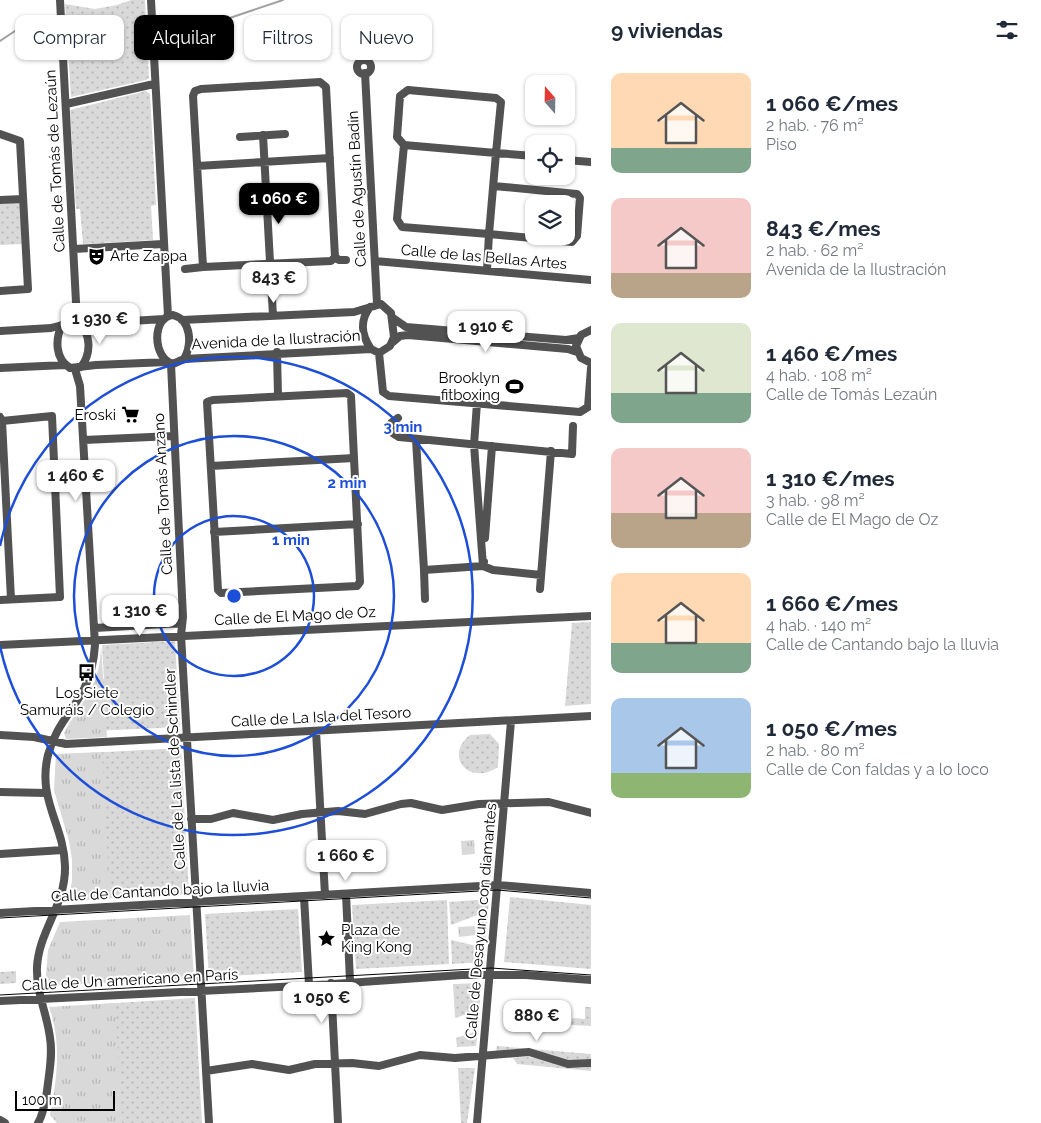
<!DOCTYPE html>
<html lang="es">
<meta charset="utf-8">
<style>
:root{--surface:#fff;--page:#f6f6f7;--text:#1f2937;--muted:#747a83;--accent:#000}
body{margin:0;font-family:Raleway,sans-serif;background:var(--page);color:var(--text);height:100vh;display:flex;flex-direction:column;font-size:19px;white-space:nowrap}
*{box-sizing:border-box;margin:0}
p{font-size:16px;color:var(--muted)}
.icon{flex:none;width:28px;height:28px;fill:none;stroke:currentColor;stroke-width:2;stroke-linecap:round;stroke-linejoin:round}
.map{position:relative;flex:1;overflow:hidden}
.drawer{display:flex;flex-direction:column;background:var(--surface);width:450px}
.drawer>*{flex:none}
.banner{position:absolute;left:15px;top:15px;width:475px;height:45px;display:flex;gap:10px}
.needle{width:32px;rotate:340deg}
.buttons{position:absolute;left:525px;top:75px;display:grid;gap:10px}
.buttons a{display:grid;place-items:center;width:50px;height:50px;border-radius:10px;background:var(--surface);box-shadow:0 1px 4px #0004;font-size:25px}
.scale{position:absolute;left:15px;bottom:12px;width:100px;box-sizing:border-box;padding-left:5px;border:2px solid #000;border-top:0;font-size:14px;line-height:18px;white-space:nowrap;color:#000;-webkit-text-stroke:4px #fff;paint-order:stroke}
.price{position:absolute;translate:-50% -42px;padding:0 11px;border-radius:10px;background:#fff;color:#222;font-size:16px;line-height:32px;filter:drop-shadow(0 1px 2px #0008)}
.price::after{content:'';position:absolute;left:50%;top:30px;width:15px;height:11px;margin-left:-8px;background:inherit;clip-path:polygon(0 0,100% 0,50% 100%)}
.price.on{background:var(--accent);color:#fff}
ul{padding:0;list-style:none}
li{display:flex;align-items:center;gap:15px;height:125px;padding:0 20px}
li span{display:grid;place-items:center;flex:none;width:140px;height:100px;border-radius:10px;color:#555}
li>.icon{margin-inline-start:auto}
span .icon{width:60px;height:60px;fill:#fffc;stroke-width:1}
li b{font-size:21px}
h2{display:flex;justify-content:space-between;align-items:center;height:60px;padding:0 20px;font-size:21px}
.pill{padding:0 18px;border-radius:10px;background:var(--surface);box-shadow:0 1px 4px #0004;font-size:18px;line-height:45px}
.pill.on{background:var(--accent);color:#fff}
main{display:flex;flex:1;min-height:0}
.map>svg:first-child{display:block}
.grass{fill:url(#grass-dots)}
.park{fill:url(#park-tufts)}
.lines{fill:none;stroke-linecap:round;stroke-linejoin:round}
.stream{stroke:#a0a0a0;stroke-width:2}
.minor{stroke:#525252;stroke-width:8}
.tram{stroke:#000;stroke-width:1}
.ring{fill:none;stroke:#1d4ed8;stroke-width:2.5}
.labels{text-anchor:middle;stroke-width:4;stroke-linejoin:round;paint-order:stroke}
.street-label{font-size:15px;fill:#000;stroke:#fff}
.poi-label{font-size:15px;fill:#000;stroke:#fff;text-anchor:start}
.centre{fill:#1d4ed8;stroke:#fff;stroke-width:2.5}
.ring-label{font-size:15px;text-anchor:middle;font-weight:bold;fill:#1d4ed8;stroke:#fff;stroke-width:4;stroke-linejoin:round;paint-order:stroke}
</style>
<main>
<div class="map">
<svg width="591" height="1123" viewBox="0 0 591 1123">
<defs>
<pattern id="grass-dots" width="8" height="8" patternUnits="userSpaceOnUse" patternTransform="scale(1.25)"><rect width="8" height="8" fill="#d9d9d9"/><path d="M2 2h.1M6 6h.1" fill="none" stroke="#b8b8b8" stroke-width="1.8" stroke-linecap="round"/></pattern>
<pattern id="park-tufts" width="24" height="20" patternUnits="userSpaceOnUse" patternTransform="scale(1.25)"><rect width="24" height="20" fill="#d9d9d9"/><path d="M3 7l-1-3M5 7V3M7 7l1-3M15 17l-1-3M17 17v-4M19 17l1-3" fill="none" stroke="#b8b8b8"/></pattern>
</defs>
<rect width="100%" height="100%" fill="#fff"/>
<!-- grass -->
<path class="grass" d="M131,0H145L149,78L146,80L71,97L65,4L95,9L117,5Z
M146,91L150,94L156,205L151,206L153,240L83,244L80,209H76L70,110Z
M20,202L22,244L0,245V204Z
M591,622V704L565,706L572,623Z
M175,641L180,727L94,731L90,702L104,678L102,645Z
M490,734L499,744L498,767C468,787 444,755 470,735Z
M181,748L189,894L82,900L69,754Z
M510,897L591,905V969L504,962Z
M489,899L488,911L451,925L449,902Z
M447,900L449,964L356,969L352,905Z
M298,909L302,972L209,977L205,914Z
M488,916L485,944L480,943L479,918Z
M451,940L485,948L483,962L452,964Z
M16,971V983L0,984V972Z
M482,983L479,1010L455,1018L453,984Z
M195,998L202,1123H100L86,1005Z
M517,1001L559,1004L558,1024L516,1021Z
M585,1007H591V1026L571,1025L572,1018L585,1019Z
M478,1031L476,1046L457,1047L456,1038Z
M497,1046L591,1054V1059L570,1061L533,1049L496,1051Z
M524,1057C550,1057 562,1072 591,1067V1071L517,1064L513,1058Z
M458,1068H475L467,1123H461Z"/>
<!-- park -->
<path class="park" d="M101,645L107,737L66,739L64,733C83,698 100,689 101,645Z
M102,752L110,898L68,901L72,881V860L69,841L54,790L56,754Z
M474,840L475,854L462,855L461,841Z
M190,915L194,978L45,986L48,950L60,922Z
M475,926L476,935L459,937L458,927Z
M115,1003L122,1123H57L50,1115C57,1077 62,1044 49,1007Z"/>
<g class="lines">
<!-- stream -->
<path class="stream" d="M206,26L283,0
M0,41L15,31L50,20"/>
<!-- minor -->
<path class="minor" d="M60,0L77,321
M151,0L168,316
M357 67a7 7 0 1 1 14 0a7 7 0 1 1-14 0Z
M365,73L377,304
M320,82L326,87L335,257L331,261L203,267L193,96L195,91L201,89Z
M66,104L154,84
M0,134L20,141L28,289L0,291
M263,135L273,316
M240,137L285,134
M404,145L496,153L489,234L402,227L397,219Z
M404,145L397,137L400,96L408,90L496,98L501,102L496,153L534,156
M566,160L591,162
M197,166L330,158
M0,200L23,199
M74,249L163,244
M335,257L339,260H346
M375,261L591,280
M185,269L203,267
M487,270L489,234L572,242L577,236L580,198L577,194L494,186
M173,315C192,320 192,345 184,359L173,364C153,359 151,317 173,315Z
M393,318L406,327L566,340L579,338
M182,320L354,312L381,304L391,313L394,337L390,346L379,353L371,349C361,335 360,320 370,307
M80,324L164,319
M62,325C55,339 55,359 70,368L96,365L167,362
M591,330L581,335L576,346L581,358L591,363
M0,331L51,328L77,321C91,332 92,353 81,367
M393,342L400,336L408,335L568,349L577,352
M277,352L278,396
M379,353L383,392L389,396L580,412L588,407L591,368
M184,359L371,349
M171,364L183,617L181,635L209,1123
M0,368L65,365
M347,393L351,396L360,582L357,586L221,593L218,590L207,402L213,400Z
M0,417L2,421L52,416L60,597L0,600
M398,418L391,423V432L399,437L572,454L573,426
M2,421L11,599
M84,440L173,436
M416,440L424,570L483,566L474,445L477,403
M211,466L354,458
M214,532L358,524
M485,538L492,446
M484,562L483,566L493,570L541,575
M424,570L425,599
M540,589L551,451
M95,628L182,623
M0,645L591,616
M316,731L325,895
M0,735L34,737L66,744L591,716
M0,792L46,793
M191,819H211L233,813L273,820L302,814L338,811L365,814L401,804L411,803L442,810L479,804L549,802L591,813
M0,854L63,850
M346,894L350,981
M304,897L309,985
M0,913L498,885L591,893
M331,983L338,1123
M0,1001L319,985L462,975H526L591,980
M206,1071L252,1064L289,1070L315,1064L352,1063L379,1066L420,1055L455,1058L529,1052L568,1064L591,1063
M0,1120L5,1123
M38,1123C44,1113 45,1102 47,1091C49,1073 53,1055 50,1038C47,1013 36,993 37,967C39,930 66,905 65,866C64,825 37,800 48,755C56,725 71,714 84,689C91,675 94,660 95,645L80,386L75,369
M477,1123L511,721"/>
<!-- tram -->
<path class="tram" d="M0,918L497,890L591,898
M0,995L491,968L591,975"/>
</g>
<!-- distance rings -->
<g class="ring">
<circle cx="234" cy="596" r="80"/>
<circle cx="234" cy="596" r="160"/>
<path d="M0 546A239 239 0 1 1 0 646"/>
</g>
<!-- icons -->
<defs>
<symbol id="theatre-bare" viewBox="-9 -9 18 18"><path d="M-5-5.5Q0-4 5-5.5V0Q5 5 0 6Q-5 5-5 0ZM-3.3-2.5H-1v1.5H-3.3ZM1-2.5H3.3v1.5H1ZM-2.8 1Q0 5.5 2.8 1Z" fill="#000" stroke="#fff" stroke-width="2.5" paint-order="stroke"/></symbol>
<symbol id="stadium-bare" viewBox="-9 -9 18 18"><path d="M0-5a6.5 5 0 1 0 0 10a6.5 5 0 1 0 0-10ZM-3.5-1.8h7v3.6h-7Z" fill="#000" stroke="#fff" stroke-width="2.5" paint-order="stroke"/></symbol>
<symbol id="supermarket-bare" viewBox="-9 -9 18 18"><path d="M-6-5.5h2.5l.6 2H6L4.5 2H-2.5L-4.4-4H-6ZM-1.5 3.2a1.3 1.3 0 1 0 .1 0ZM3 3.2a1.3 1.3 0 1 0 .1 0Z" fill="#000" stroke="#fff" stroke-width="2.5" paint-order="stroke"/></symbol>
<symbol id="bus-bare" viewBox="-9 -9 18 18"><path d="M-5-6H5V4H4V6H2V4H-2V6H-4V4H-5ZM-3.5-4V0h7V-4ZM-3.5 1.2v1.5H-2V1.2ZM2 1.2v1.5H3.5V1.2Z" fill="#000" stroke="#fff" stroke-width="2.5" paint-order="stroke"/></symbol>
<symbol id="sight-bare" viewBox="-9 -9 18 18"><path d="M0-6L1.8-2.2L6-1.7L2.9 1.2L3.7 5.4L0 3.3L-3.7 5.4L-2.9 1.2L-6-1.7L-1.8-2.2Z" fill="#000" stroke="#fff" stroke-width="2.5" paint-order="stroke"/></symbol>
</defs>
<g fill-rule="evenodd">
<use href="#theatre-bare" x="84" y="244" width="25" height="25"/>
<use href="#stadium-bare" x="502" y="374" width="25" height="25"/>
<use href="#supermarket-bare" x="118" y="402" width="25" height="25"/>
<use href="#bus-bare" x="74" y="660" width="25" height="25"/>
<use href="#sight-bare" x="314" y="926" width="25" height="25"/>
</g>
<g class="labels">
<!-- street labels -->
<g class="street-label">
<text transform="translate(55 161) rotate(-93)" y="5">Calle de Tomás de Lezaún</text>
<text transform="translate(357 189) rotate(-93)" y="5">Calle de Agustín Badín</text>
<text transform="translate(484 257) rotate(5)" y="5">Calle de las Bellas Artes</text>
<text transform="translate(276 340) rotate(-3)" y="5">Avenida de la Ilustración</text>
<text transform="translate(163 494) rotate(-93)" y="5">Calle de Tomás Anzano</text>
<text transform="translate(295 616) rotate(-3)" y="5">Calle de El Mago de Oz</text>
<text transform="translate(321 717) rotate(-3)" y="5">Calle de La Isla del Tesoro</text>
<text transform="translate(175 769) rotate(-93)" y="5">Calle de La lista de Schindler</text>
<text transform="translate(160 891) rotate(-3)" y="5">Calle de Cantando bajo la lluvia</text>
<text transform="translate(481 921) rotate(-85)" y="5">Calle de Desayuno con diamantes</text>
<text transform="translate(130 980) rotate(-3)" y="5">Calle de Un americano en París</text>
</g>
<!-- poi labels -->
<g class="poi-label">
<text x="110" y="261">Arte Zappa</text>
<text x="500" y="383" text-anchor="end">Brooklyn<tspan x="500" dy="17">fitboxing</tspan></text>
<text x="116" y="420" text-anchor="end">Eroski</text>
<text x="87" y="698" text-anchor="middle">Los Siete<tspan x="87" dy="17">Samuráis / Colegio</tspan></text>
<text x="341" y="935">Plaza de<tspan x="341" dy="17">King Kong</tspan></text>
</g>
</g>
<circle cx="234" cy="596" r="8" class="centre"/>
<g class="ring-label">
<text x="403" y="432">3 min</text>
<text x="347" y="488">2 min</text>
<text x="291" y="545">1 min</text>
</g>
</svg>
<div class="buttons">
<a><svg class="needle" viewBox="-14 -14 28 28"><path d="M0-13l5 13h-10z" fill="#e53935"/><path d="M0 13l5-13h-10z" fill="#747a83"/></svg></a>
<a><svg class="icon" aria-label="locate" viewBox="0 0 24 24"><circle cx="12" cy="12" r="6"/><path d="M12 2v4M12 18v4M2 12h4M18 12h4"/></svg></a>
<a><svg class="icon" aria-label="layers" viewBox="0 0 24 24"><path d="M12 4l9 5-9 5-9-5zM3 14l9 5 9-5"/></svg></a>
</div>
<div class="scale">100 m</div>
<b class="price on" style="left:279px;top:225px">1 060 €</b>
<b class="price" style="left:274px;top:304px">843 €</b>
<b class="price" style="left:100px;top:345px">1 930 €</b>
<b class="price" style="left:486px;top:353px">1 910 €</b>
<b class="price" style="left:76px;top:502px">1 460 €</b>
<b class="price" style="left:140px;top:637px">1 310 €</b>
<b class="price" style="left:346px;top:882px">1 660 €</b>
<b class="price" style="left:322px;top:1024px">1 050 €</b>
<b class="price" style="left:537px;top:1042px">880 €</b>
<div class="banner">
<a class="pill">Comprar</a>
<a class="pill on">Alquilar</a>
<a class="pill">Filtros</a>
<a class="pill">Nuevo</a>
</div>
</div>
<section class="drawer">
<h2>9 viviendas<svg class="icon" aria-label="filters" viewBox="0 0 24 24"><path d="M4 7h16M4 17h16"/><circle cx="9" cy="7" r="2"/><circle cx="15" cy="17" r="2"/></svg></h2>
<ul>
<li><span style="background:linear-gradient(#ffd9b3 75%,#7fa58c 0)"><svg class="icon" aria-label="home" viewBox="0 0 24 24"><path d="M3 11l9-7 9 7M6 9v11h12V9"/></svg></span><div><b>1 060 €/mes</b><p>2 hab. · 76 m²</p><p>Piso</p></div></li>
<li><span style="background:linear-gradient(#f6c9c9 75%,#b9a48a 0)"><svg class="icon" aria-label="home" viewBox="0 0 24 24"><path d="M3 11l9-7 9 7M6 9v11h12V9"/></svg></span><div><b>843 €/mes</b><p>2 hab. · 62 m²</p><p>Avenida de la Ilustración</p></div></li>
<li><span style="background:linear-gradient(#dfe7d0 70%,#7fa58c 0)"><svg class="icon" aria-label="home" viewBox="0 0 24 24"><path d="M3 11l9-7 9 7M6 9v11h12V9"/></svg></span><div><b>1 460 €/mes</b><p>4 hab. · 108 m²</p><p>Calle de Tomás Lezaún</p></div></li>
<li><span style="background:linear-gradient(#f6c9c9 65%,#b9a48a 0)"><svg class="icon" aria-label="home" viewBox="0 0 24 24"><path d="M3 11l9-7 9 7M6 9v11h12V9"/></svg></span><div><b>1 310 €/mes</b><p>3 hab. · 98 m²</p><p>Calle de El Mago de Oz</p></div></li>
<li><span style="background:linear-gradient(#ffd9b3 70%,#7fa58c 0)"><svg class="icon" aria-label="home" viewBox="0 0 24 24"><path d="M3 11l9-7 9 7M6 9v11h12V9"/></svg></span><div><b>1 660 €/mes</b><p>4 hab. · 140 m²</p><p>Calle de Cantando bajo la lluvia</p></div></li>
<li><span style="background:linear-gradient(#a9c7e8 75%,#8fb573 0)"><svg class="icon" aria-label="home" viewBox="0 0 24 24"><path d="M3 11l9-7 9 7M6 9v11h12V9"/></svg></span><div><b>1 050 €/mes</b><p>2 hab. · 80 m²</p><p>Calle de Con faldas y a lo loco</p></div></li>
</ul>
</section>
</main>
